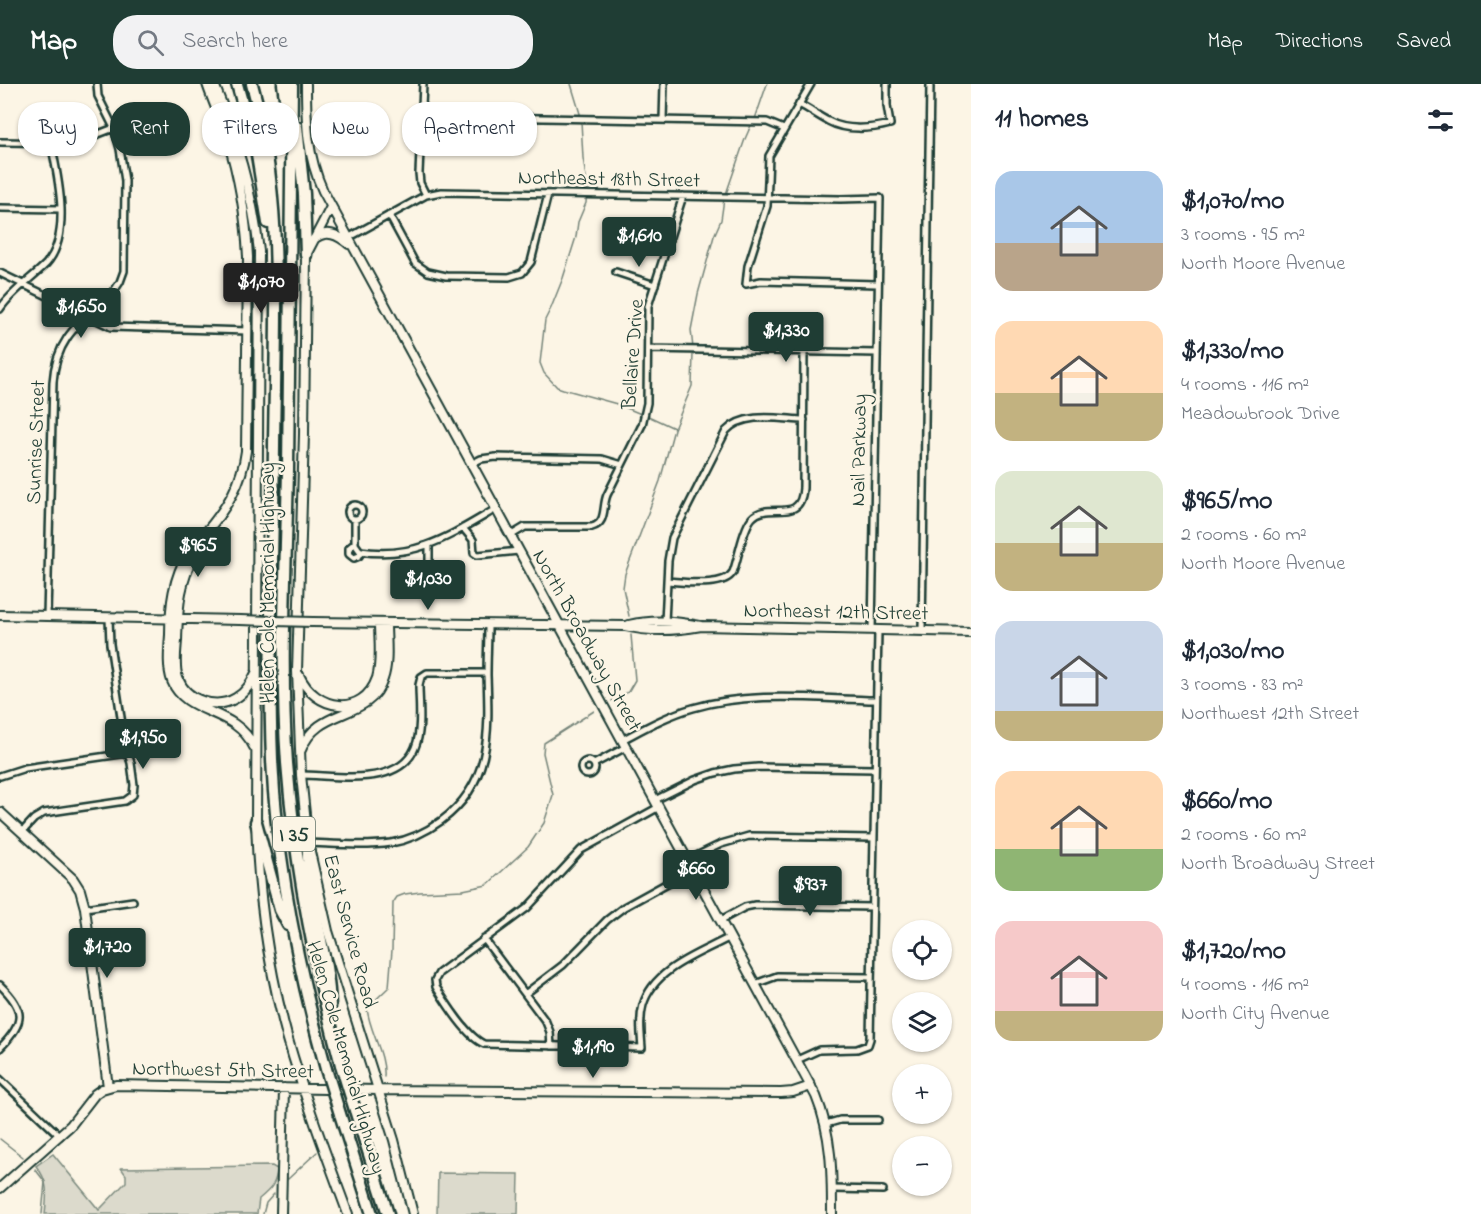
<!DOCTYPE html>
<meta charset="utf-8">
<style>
:root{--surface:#fff;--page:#f2f2f3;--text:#1f2937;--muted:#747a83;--accent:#1f3d34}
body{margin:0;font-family:"Indie Flower",sans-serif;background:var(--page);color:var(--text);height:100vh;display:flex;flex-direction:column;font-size:22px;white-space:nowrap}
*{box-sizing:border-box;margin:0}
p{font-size:20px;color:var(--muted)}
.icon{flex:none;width:33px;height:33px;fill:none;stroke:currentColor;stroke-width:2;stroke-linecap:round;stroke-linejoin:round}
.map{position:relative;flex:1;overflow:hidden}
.side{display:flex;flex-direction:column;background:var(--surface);width:510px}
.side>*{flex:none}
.guide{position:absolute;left:18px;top:18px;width:570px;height:54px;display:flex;gap:12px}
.buttons{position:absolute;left:892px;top:836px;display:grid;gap:12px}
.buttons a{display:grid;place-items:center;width:60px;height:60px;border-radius:50%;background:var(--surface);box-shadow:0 2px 4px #0004;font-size:30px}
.price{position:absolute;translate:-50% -51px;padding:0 14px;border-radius:6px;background:var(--accent);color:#fff;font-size:20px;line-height:39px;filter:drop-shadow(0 2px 3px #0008)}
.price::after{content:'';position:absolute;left:50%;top:36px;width:18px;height:14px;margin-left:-9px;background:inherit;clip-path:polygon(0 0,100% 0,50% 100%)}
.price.current{background:#222;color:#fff}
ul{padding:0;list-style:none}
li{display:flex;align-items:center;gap:18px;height:150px;padding:0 24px}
li span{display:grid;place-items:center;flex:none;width:168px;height:120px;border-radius:18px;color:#555}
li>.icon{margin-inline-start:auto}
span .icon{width:72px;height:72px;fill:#fffc;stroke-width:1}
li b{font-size:26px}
h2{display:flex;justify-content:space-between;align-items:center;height:72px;padding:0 24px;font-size:26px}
.pill{padding:0 21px;border-radius:24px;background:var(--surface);box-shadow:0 2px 4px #0004;font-size:21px;line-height:54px}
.pill.current{background:var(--accent);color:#fff}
header{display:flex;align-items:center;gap:36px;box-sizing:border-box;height:84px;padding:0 30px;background:var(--accent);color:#fff}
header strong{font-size:28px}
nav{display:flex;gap:33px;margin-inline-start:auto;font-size:21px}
.search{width:420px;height:54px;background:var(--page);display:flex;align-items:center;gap:15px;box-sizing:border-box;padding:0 21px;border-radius:24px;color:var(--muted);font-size:22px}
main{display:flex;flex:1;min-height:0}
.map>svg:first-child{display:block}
.green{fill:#dcdacc;stroke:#7e8c80;stroke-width:1.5}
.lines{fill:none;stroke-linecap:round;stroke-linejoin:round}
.stream{stroke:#758479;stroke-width:1.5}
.street-casing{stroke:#1f3d34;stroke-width:10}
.secondary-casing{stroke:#1f3d34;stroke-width:12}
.highway-casing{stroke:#1f3d34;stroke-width:15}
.street{stroke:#fcf5e5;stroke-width:5}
.secondary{stroke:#fcf5e5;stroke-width:8}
.highway{stroke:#fcf5e5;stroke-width:10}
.secondary-bridge-casing{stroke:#1f3d34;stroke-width:12;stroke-linecap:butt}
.highway-bridge-casing{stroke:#1f3d34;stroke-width:15;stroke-linecap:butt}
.secondary-bridge{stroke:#fcf5e5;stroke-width:8}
.highway-bridge{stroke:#fcf5e5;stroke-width:10}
.labels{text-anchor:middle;stroke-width:5;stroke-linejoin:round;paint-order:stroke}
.shield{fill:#fcf5e5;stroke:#617469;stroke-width:1.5}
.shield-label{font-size:20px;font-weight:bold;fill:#1f3d34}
.street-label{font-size:21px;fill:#1f3d34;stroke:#fcf5e5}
</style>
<header>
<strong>Map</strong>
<div class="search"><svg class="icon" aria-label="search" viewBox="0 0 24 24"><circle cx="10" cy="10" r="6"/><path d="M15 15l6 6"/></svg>Search here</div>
<nav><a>Map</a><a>Directions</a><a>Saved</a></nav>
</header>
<main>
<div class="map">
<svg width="971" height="1130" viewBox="0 0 971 1130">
<rect width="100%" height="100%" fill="#fcf5e5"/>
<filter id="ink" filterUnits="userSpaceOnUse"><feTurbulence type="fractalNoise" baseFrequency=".0167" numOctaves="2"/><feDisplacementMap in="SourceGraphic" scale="12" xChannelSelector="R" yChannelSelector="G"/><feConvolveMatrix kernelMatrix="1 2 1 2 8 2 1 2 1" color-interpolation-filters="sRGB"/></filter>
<g filter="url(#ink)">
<!-- green -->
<path class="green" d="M53,1070L99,1126L126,1098V1091L121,1084L272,1082L277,1085C276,1100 271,1105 259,1115L257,1130H45C47,1111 49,1097 36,1082Z
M438,1089L519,1090L518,1130H437Z"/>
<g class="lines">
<!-- stream -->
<path class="stream" d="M571,0L581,33
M755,35L767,0
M581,37L583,74L587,100L586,119L578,138L576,153L563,194L551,224L545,236L540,279L544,289L557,303L563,305L617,320L641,330
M726,110L745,55L752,39
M693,264L691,246L698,210L714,152L721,136L724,115
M646,331L674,344
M629,532L623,504L625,490L660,397L674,345L692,302L693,269
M612,617L628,608L635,596L631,551
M384,993C386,970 369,947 367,924L389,903L392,866L393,819L397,813L405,810L420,808L463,806L487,801L528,763L544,739L553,711L543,669L544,659L594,627
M0,1055L23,1073
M35,1085L45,1098L42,1130
M288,1095L317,1068
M263,1130L266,1119L274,1110"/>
<defs>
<path id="street" d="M423,0L419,89L420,99L426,111
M811,0L769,72L767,122L748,182L746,200L761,197L877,200
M799,20C809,25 818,32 828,37C846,47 871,45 890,40L887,22V0
M422,32L767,38L784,45
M663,36L664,0
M0,58L75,59L114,44
M0,124L60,125
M389,131L415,179L428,188L446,192L509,193L522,189L531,178L548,110
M348,154L426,111L441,108L840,115L880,114L872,546
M616,188L655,201
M0,189L111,243L248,247
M0,225C12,207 31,195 46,180C72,152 58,93 51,59
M648,265L877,269
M471,380L481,375L496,373L602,375L622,381
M348 428a7 7 0 1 1 14 0a7 7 0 1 1-14 0Z
M355,435V460L360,467C416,476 451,451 496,425
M463,444L473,456L474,469L477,471L519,467
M510,452L525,443H592C607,439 602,423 607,411L642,341L647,319L648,222L683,112
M355,459L349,464V470L354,474L359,472L362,467
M429,462V513
M667,497C685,498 724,504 733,488C738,475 743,444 752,434C768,416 801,442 803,404L804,267
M47,532L53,298C56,251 83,237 114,207L120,198L124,187L125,97L120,65L114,44L98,12L97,0
M665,538L668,477L672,454L726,347C744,327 780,335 804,336
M922,547L930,0
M622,656C645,644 668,631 693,624C751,607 816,615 876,616
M581 684a7 7 0 1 1 14 0a7 7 0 1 1-14 0Z
M594,680L626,663
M301,691C338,691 404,705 417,658C422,640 419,619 419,601L421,593L427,589H487
M0,692L25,684L128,669
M655,716L695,696L715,689L734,685L758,683L874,685
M659,723L581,766L527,824L439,889L435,896L436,903C446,919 467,953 484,960L642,964C641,950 639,935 643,921C654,884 699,870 730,853
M22,748L34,735L44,729L125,717L133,711L134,701L131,679L125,660L110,560L109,534
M308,759C335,760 364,763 391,759C410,756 426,748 441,737C492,699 489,648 487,591C487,574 488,557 488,541
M688,776L721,760L749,752L873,754
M85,824L133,817
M721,836L745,823L755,821L872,823
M484,855L546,938L550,948L551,962
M755,900L777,892L871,893
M0,901C26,926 25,939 0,964
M525,910L563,881L607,836L624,823L693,785
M797,976L819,966L857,965L868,961L870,955L878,547
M0,995L60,1052
M826,1040L840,1036H878
M832,1105L883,1106"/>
<path id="secondary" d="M207,0C213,18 221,35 227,53C239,92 246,132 248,173L246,367C242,399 227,423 207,447C201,455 194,460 189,468C173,494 170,521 170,551C169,566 167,583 172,597C186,632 235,623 254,663
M214,0C237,56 252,107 259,167L256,738C258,811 268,882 287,952C304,1012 326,1071 348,1130
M306,0C306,38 307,72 323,107L816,1012C832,1051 832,1089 832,1130
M331,123L306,171L304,350L297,587L301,691L308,759L328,847L394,1056L413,1130
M314,155C327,145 338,151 349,160
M197,463C180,499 178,518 177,557C176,569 174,582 178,594C186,617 216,626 236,614C246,608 251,599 256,589
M0,531L240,536
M312,538L625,542C650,548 675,547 701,542
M629,541C653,535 677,537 701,542L971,548
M299,591C315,627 363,634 377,594C382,578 379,556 379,539
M301,666C317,622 370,637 383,595C389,578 386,557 386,539
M0,728L73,795L80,806L85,824L108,1003
M0,1104L71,1041L95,1010L102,1005L116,1001L378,1006L781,1009L793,1008L811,1002
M281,1130L284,1004"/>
<path id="highway" d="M237,0L257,71L268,139
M252,0C285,118 275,242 274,362C273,467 268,572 272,676C277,781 298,885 326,985
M283,0L286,21
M292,0C291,129 289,258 288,386C286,483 280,582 287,679C295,782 314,881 341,981
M297,43L304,110L306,171
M256,738L280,826L288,841
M308,759C306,812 329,869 330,923
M355,1026L388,1130
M340,1030L372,1130"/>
</defs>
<!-- street casing -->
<use href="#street" class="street-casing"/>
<!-- secondary casing -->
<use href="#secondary" class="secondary-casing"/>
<!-- highway casing -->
<use href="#highway" class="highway-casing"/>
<!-- street -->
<use href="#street" class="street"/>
<!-- secondary -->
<use href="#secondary" class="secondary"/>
<!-- highway -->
<use href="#highway" class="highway"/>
<defs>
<path id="secondary-bridge" d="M240,536L312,538"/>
<path id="highway-bridge" d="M341,981L355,1026
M326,985L340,1030"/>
</defs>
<!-- secondary-bridge casing -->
<use href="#secondary-bridge" class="secondary-bridge-casing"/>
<!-- highway-bridge casing -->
<use href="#highway-bridge" class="highway-bridge-casing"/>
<!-- secondary-bridge -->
<use href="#secondary-bridge" class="secondary-bridge"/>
<!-- highway-bridge -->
<use href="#highway-bridge" class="highway-bridge"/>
</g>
</g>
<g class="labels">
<!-- shield labels -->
<rect class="shield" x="273" y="733" width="42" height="34" rx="4.5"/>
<g class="shield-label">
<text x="294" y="757">I 35</text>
</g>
<!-- street labels -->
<g class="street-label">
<text transform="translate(609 94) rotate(1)" y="7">Northeast 18th Street</text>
<text transform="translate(632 270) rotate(-86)" y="7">Bellaire Drive</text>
<text transform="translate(35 358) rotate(-88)" y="7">Sunrise Street</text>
<text transform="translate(858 366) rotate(-89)" y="7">Nail Parkway</text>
<text transform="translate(267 499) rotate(-90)" y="7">Helen Cole Memorial Highway</text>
<text transform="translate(836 527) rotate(1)" y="7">Northeast 12th Street</text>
<text transform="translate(588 556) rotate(61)" y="7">North Broadway Street</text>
<text transform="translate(351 847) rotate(75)" y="7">East Service Road</text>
<text transform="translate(347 973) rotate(74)" y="7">Helen Cole Memorial Highway</text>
<text transform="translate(223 985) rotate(1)" y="7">Northwest 5th Street</text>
</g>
</g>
</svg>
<div class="buttons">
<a><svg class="icon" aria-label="locate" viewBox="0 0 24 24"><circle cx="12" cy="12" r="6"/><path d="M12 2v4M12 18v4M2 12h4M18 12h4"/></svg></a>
<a><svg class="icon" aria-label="layers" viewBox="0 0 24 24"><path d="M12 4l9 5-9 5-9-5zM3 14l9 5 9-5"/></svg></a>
<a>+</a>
<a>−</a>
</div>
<b class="price" style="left:639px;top:184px">$1,610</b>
<b class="price current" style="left:261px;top:230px">$1,070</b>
<b class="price" style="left:81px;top:255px">$1,650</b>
<b class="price" style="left:786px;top:279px">$1,330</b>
<b class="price" style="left:198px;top:494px">$965</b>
<b class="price" style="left:428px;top:527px">$1,030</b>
<b class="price" style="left:143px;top:686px">$1,950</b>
<b class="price" style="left:696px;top:817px">$660</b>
<b class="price" style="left:810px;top:833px">$937</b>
<b class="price" style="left:107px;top:895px">$1,720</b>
<b class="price" style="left:593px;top:995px">$1,190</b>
<div class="guide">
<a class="pill">Buy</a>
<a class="pill current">Rent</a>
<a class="pill">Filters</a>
<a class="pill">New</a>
<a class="pill">Apartment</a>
</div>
</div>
<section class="side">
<h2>11 homes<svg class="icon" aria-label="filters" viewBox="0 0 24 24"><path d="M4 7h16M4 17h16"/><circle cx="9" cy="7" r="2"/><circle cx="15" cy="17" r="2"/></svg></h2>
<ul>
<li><span style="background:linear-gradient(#a9c7e8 60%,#b9a48a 0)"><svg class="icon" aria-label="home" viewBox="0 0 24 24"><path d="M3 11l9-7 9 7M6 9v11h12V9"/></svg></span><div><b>$1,070/mo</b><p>3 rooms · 95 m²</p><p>North Moore Avenue</p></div></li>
<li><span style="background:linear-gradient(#ffd9b3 60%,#c2b280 0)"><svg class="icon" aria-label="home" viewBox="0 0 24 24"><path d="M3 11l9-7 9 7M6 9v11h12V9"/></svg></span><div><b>$1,330/mo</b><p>4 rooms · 116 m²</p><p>Meadowbrook Drive</p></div></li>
<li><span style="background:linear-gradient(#dfe7d0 60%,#c2b280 0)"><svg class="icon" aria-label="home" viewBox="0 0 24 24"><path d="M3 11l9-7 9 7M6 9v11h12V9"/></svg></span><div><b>$965/mo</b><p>2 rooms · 60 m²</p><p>North Moore Avenue</p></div></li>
<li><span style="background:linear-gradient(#c9d6e8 75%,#c2b280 0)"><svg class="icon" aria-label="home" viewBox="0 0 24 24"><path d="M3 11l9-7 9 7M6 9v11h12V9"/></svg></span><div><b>$1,030/mo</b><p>3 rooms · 83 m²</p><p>Northwest 12th Street</p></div></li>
<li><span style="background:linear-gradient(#ffd9b3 65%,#8fb573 0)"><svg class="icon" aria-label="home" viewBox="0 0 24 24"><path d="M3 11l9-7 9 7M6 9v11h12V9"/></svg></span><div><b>$660/mo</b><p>2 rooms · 60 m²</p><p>North Broadway Street</p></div></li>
<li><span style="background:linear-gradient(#f6c9c9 75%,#c2b280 0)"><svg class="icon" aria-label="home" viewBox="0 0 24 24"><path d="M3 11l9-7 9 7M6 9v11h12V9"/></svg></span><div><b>$1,720/mo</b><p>4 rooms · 116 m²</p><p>North City Avenue</p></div></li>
</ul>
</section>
</main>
